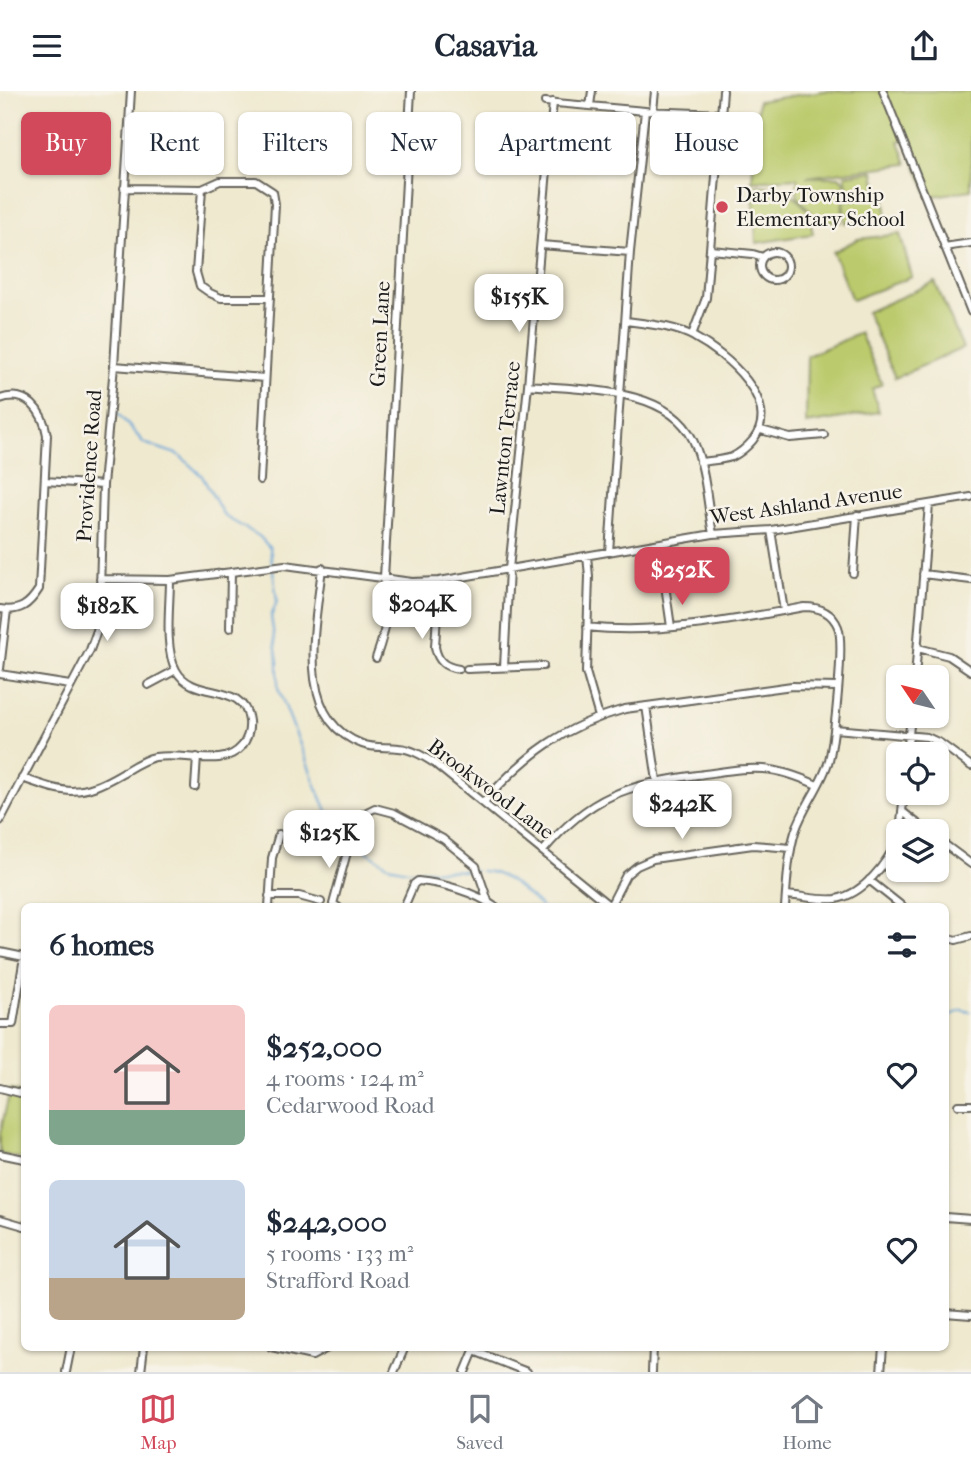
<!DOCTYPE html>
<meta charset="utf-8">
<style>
:root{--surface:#fff;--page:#f2f2f3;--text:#1f2937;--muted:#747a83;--line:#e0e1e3;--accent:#d1495b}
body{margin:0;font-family:"IM FELL French Canon",serif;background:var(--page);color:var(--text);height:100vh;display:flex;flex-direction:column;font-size:26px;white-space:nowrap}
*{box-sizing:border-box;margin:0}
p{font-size:23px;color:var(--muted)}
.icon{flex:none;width:38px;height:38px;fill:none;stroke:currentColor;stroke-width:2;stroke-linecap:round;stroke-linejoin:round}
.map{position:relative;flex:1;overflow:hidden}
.panel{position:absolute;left:21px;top:812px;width:928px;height:448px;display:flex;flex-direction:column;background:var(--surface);border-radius:10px;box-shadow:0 2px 5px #0004}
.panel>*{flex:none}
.banner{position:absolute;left:21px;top:21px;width:929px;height:63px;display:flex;gap:14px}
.needle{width:46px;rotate:305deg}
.buttons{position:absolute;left:886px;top:574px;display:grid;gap:14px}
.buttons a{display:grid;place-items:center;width:63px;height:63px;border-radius:10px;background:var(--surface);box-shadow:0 2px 5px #0004;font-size:35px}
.price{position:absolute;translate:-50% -60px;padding:0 16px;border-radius:14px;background:#fff;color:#222;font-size:23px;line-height:46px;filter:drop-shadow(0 2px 4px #0008)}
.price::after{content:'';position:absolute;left:50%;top:42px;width:21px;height:16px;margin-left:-10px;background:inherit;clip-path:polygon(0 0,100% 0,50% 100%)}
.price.selected{background:var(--accent);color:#fff}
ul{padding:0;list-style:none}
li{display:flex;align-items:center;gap:21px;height:175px;padding:0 28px}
li span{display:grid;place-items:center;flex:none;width:196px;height:140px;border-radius:10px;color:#555}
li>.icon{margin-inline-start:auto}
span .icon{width:84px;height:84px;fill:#fffc;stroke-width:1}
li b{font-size:30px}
h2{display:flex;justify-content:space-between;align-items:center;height:84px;padding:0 28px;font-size:30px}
.tag{padding:0 24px;border-radius:10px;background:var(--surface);box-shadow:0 2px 5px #0004;font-size:24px;line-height:63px}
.tag.selected{background:var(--accent);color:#fff}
header{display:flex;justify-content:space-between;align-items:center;height:91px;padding:0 28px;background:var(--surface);font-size:32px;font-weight:700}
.tabs{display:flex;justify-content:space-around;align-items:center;height:98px;border-top:2px solid var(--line);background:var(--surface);font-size:19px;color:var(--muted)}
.tabs a{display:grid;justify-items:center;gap:4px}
.tabs .selected{color:var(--accent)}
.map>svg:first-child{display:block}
.green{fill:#bbca6c;stroke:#6c7344;stroke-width:2}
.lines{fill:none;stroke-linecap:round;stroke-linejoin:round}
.stream{stroke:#66a4d8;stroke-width:2}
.minor-casing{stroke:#66645b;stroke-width:10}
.minor{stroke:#fff;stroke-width:6}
.poi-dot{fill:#d1495b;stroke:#f7f3e8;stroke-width:2.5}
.labels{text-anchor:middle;stroke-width:5;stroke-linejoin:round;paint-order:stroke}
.poi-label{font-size:21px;fill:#1c1c1c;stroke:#f7f3e8;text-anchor:start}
.street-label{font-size:21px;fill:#1c1c1c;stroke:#f7f3e8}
</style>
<header><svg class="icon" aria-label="menu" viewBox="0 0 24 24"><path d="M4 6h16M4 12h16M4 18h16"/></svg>Casavia<svg class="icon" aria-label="share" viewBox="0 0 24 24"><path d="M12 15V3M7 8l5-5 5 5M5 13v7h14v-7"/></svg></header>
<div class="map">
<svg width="971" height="1281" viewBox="0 0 971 1281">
<rect width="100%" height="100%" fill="#f7f3e8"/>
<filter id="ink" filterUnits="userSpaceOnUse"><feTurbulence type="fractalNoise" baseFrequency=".0143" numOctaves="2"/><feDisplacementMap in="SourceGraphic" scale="14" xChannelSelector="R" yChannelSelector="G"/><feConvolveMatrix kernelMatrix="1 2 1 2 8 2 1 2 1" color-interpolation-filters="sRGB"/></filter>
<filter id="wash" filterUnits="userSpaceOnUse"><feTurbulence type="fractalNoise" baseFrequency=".00686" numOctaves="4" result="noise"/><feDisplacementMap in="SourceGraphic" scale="28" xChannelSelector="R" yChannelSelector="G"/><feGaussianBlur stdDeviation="1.57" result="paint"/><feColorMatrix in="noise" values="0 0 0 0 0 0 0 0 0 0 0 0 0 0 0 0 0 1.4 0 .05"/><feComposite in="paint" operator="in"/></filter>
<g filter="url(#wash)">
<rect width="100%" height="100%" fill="#efe9cf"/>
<!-- green -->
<path class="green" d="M823,0H971V99L929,106L905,49L899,50L907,73L806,86H839L844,91L843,109L884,104L887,127L846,132L843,110L841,131L817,128L797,105V87L752,90L758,10Z
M874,80L877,100L849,105L845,84Z
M753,94L786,97L808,119L813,143L756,152Z
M900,143L912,186L852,209L833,161L858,148Z
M935,191L963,257L895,287L867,221Z
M860,242L882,293L872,298L879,321L806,333L807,265Z
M10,999L24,1003V1068L0,1063V1043Z"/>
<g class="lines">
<!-- stream -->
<path class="stream" d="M115,319L144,352L179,364L202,385L224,425L259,445L270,457L277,510L271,526L278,571V597L317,697L329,724L345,746L389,775L407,779L475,780
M480,780C503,779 525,802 541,816
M945,928L961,919L971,921"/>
</g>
</g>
<g filter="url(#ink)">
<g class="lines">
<defs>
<path id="minor" d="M883,0L971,221
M545,11L645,20L722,23
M590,14L592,0
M653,20L655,0
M124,97L202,98L220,90H256L273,101L275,113L260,389
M202,98L196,181L200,195L210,202L221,207H269
M541,154L630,161
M944,156L971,152
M711,159L753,163L763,166
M760 175a14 14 0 1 1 28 0a14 14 0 1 1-28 0Z
M626,230C648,233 675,235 694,246C726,263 783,311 753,349C747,356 740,362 732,366C722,369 710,370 700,371
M692,244L706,207L723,0
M114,275L265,287
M528,294C579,299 668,295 693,349C706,377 707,413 713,443
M0,308C27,298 43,320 47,344L39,498C29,514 20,521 0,518
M761,339L790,347L824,344
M45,390L103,394
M771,439L784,520
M609,461L630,161L645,20
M587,465L589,485L586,581L599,626
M322,477C316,532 293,628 362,653C375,658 386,655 399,657C412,658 423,665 434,672L611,816
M853,482L857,424
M923,483L971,489
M100,488L170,489L285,474L412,491L439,490L713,443L771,439L971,406
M439,490L435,556C438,571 445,576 459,578
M666,501L671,536
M587,536C657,544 735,529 804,516C819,516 832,521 838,536C845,552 834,649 829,669C822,694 803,716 795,741C788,765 787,791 785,816
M230,537L231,481
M918,557L949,565L971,580
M376,567C388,533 389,522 384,487L411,0
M504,576L509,478L528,294L553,11
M0,578L7,519
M467,578L543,575
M0,583L70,594
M915,586L929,413
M148,594L176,579
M646,615L657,690
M835,638L927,646L940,652L971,675
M907,663L911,625
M22,687C68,703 79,707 122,682C132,676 144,668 155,666C177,663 198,669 219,667C228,666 237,661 242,655C248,647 250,640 249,630C244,589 193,611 176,579C164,558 170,514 170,489
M195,696L197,666
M484,711C525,664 564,635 625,618L792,595L837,596
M903,721L927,740
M0,730L90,559L99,534L103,394L114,275L131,0
M900,740L904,702
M936,747L971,773
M543,760C590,704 628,694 697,684C751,677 766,671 817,694
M869,789L903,816
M786,804C802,805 820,810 836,808C864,803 887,772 898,748
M269,805H299L321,811
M610,815L626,784L637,775L653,768L753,754L791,757
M269,816L272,767L279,743
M338,816L333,813L349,754L361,724L375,717L394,722L443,748L476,775L488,810
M404,816L414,793L418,790C442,792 475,801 495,816
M945,846L956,849L971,845
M0,861L24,866L13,933H0
M0,997L24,1003
M958,1014H971
M0,1063L24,1068
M945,1126L971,1128
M0,1128L24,1135
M945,1222L971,1224
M271,1256L312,1265L329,1256
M474,1260L527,1281
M66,1281L71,1256
M141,1281L144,1256
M394,1281L405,1256
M465,1281L475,1257
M652,1281L653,1256
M881,1281L883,1256"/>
</defs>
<!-- minor casing -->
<use href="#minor" class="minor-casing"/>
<!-- minor -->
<use href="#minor" class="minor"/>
</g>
</g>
<!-- markers -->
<circle class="poi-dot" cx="722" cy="116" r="7"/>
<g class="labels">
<!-- poi labels -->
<g class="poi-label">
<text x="736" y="111">Darby Township<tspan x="736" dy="24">Elementary School</tspan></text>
</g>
<!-- street labels -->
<g class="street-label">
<text transform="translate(380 243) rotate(-87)" y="7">Green Lane</text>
<text transform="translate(505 347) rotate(-84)" y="7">Lawnton Terrace</text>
<text transform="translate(89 375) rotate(-86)" y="7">Providence Road</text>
<text transform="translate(806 413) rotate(-8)" y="7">West Ashland Avenue</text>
<text transform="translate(491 698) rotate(37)" y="7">Brookwood Lane</text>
</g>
</g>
</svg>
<div class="buttons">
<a><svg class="needle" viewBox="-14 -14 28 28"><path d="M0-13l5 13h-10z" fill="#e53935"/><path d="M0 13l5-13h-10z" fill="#747a83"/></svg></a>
<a><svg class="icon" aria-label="locate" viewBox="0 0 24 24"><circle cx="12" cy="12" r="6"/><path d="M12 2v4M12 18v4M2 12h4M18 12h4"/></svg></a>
<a><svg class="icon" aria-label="layers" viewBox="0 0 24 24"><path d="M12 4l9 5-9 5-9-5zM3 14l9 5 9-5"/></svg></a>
</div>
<b class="price" style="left:519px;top:243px">$155K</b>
<b class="price selected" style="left:682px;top:516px">$252K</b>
<b class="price" style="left:422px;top:550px">$204K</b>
<b class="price" style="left:107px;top:552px">$182K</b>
<b class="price" style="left:682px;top:750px">$242K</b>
<b class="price" style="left:329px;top:779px">$125K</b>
<div class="banner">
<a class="tag selected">Buy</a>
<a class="tag">Rent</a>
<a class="tag">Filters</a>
<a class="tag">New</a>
<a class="tag">Apartment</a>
<a class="tag">House</a>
</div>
<section class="panel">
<h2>6 homes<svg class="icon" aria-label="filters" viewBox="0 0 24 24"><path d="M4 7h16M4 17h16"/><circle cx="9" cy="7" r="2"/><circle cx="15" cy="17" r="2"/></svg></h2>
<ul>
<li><span style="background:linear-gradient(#f6c9c9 75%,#7fa58c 0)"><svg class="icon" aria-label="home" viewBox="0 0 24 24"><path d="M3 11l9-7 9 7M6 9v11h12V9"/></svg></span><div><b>$252,000</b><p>4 rooms · 124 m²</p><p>Cedarwood Road</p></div><svg class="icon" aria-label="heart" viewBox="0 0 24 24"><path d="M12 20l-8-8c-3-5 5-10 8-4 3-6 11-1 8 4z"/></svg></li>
<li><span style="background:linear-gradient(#c9d6e8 70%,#b9a48a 0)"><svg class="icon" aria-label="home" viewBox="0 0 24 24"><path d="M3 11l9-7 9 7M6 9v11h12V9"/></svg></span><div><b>$242,000</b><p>5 rooms · 133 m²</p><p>Strafford Road</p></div><svg class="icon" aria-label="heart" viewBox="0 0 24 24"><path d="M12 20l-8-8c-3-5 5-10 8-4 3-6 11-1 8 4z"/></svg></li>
</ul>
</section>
</div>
<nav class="tabs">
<a class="selected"><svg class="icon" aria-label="map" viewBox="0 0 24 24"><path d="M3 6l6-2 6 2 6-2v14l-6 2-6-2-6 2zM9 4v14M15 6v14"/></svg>Map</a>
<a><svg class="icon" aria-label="saved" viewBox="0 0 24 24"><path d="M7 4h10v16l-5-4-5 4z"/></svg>Saved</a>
<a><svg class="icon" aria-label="home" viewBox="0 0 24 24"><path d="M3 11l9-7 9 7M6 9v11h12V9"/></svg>Home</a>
</nav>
